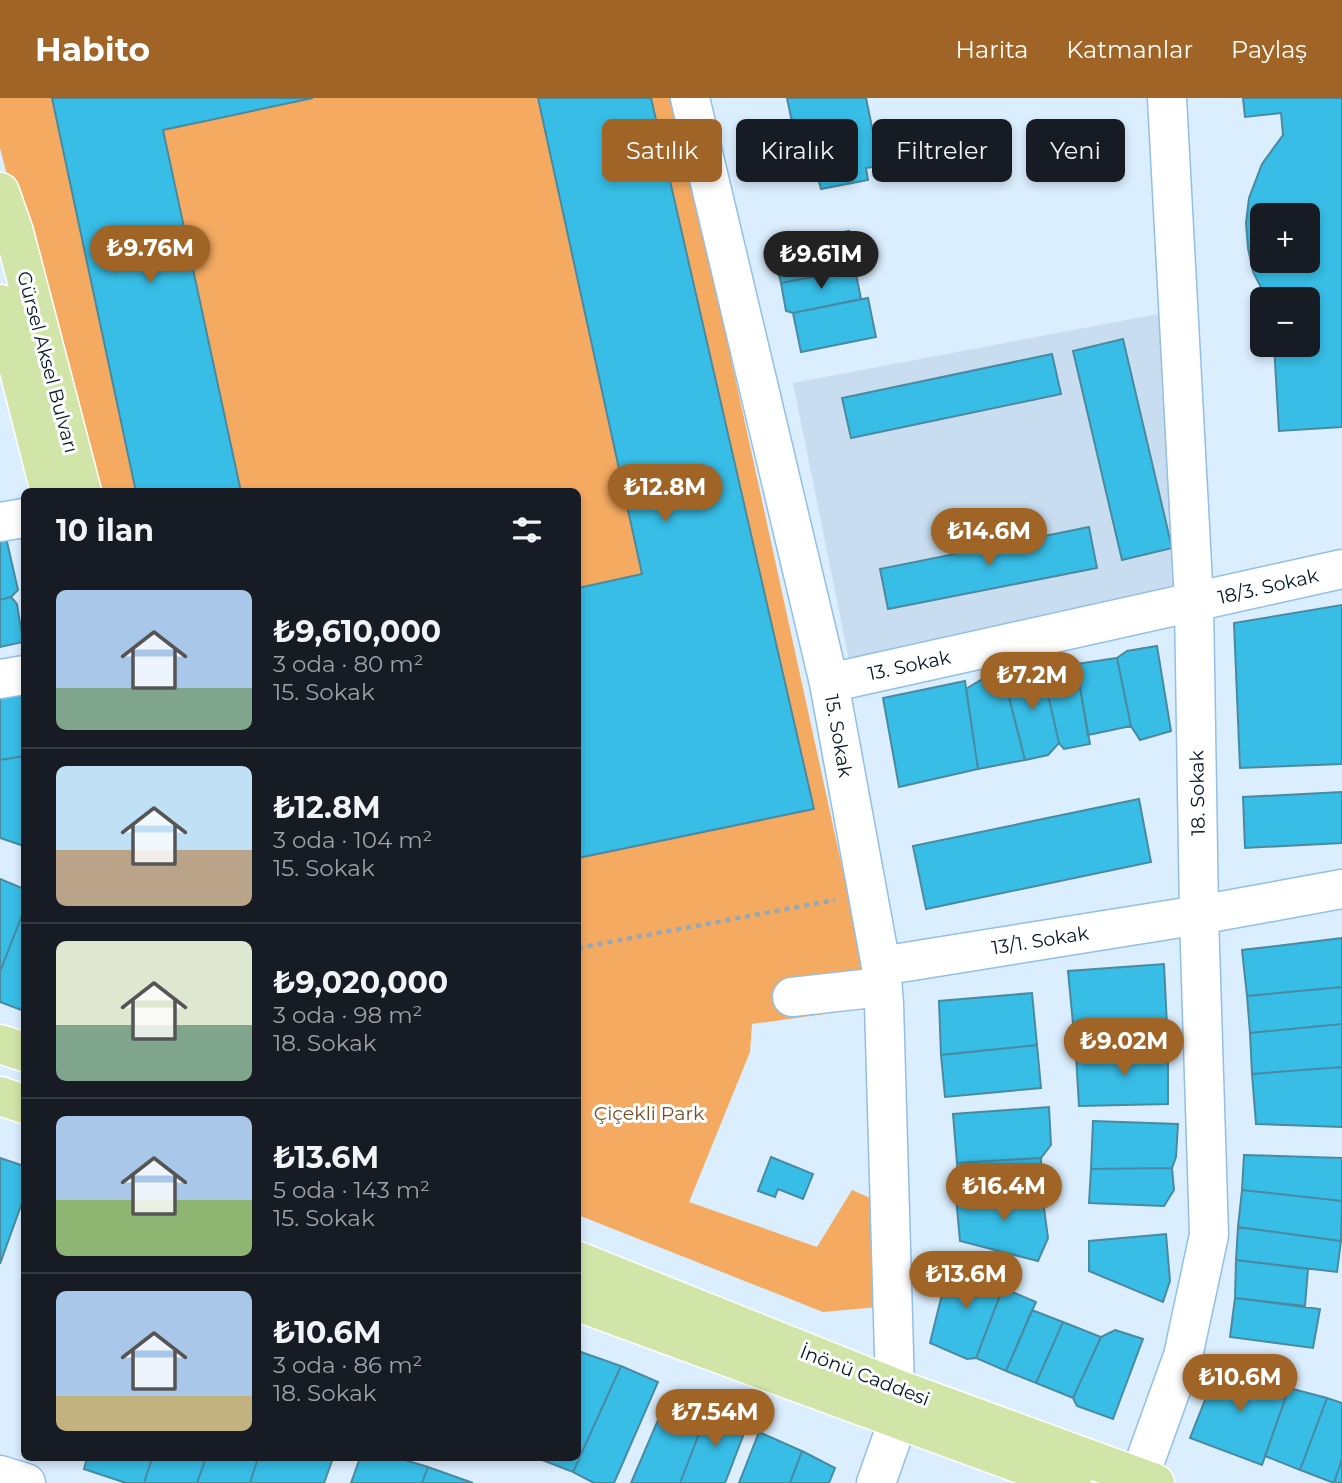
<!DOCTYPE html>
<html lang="tr">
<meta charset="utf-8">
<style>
:root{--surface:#171b24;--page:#20242c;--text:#f1f3f6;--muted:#9ea1a6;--line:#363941;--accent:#a06526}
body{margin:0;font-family:Montserrat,sans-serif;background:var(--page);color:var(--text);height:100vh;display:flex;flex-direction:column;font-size:26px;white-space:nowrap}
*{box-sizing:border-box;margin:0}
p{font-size:23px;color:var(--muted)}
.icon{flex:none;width:38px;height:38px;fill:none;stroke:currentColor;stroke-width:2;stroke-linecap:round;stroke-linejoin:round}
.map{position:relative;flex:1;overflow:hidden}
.sheet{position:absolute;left:21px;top:390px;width:560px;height:973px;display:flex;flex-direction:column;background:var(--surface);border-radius:10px;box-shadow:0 4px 10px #0003}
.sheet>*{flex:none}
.top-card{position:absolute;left:602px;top:21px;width:634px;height:63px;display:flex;gap:14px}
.tools{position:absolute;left:1250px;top:105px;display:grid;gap:14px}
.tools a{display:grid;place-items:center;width:70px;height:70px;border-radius:10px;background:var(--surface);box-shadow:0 4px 10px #0003;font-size:35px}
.price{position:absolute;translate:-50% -60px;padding:0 16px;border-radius:24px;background:var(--accent);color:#fff;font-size:23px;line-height:46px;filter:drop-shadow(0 2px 4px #0008)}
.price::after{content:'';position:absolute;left:50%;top:42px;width:21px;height:16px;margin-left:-10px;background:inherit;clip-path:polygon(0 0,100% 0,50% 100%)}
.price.current{background:#222;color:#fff}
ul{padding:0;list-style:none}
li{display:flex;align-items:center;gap:21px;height:175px;padding:0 35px}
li+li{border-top:2px solid var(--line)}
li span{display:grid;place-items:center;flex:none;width:196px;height:140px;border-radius:10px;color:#555}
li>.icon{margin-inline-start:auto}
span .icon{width:84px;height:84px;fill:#fffc;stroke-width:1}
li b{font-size:30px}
h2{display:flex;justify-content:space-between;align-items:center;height:84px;padding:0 35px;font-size:30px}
.tag{padding:0 24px;border-radius:10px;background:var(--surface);box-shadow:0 4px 10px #0003;font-size:24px;line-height:63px}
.tag.current{background:var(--accent);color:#fff}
header{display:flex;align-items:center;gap:42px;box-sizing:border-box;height:98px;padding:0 35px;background:var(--accent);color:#fff}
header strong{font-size:33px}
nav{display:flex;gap:38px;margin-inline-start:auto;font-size:24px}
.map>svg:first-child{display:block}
.built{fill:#c8def0}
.green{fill:#f4aa61}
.building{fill:#37bde6;stroke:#4a8aa1;stroke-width:2;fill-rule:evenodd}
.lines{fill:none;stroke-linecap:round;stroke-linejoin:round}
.minor-casing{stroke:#91bfe6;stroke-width:41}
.major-casing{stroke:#fff;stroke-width:41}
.path{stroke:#95a8b7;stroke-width:4.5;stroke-dasharray:5 5;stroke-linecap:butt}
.minor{stroke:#fff;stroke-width:38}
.major{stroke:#d2e5a9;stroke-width:38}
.labels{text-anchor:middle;stroke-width:6;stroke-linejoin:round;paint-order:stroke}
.street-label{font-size:19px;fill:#051725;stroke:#fff}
.park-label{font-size:19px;fill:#754e28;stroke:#fff}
</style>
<header>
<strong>Habito</strong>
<nav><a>Harita</a><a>Katmanlar</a><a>Paylaş</a></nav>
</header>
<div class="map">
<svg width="1342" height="1385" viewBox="0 0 1342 1385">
<rect width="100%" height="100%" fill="#dbeefe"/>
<!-- built -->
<path class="built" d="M1163,215L1184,495L850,568L793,285Z"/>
<!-- green -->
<path class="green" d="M0,0H674L865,874L869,910L752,926L750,954L689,1104L817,1149L852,1092L877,1103L878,1209L823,1214L578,1117V394H89L0,50Z"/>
<!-- building -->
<path class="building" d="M52,0H313L163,32L241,394H136Z
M538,0H651L814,711L578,760V490L642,476Z
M787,0H866L880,68L866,70L868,82L821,91L818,80L804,83Z
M1243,0H1342V329L1279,333L1274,247H1307V201H1267L1253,174L1248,150L1246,125L1249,100L1262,66L1283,37L1281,15L1245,19ZM1262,117H1307V163H1262Z
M849,133L855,171L781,185L775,160L783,145Z
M855,171L861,201L793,215L786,213L781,185Z
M868,200L876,239L801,254L793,215Z
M1123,241L1172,450L1122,462L1073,253Z
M1052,256L1061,296L851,340L842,300Z
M1089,429L1097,470L888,511L880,471Z
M5,435L18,492L11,499L0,502V437Z
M11,499L17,506L23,544L0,549V502Z
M1342,507V666L1240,670L1234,525Z
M1157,548L1171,633L1140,642L1131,628L1117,560L1127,553Z
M1117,560L1131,628L1088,637L1076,566Z
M1076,566L1090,646L1064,651L1059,645L1042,570Z
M1042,570L1059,645L1048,657L1025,662L1003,576Z
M1003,576L1025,662L978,671L966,591L984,580Z
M965,583L978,671L899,689L883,600Z
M24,585V658L0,662V590Z
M24,658V748L0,740V662Z
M1342,694V745L1245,750L1243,699Z
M1139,701L1151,764L926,811L913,748Z
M0,781L24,791V812L0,874Z
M24,812V913L0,904V874Z
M1342,840V889L1247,898L1242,852Z
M1164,866L1168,949L1076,957L1068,873Z
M1342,889V926L1250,935L1247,898Z
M1032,895L1037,947L941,957L939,903Z
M1342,926V969L1252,976L1250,935Z
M1037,947L1041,990L945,999L941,957Z
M1168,949V1006L1079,1008L1076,957Z
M1342,969V1029L1256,1026L1252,976Z
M1049,1009L1051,1047L1041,1060L957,1065L953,1016Z
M1093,1023L1178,1026L1176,1059L1172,1070L1091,1071Z
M1244,1057L1342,1060V1103L1242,1092Z
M771,1059L813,1076L803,1101L778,1091L775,1099L758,1093Z
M0,1060L24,1068V1099L0,1166Z
M1041,1060L1042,1095L961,1099L957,1065Z
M1172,1070L1174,1092L1164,1108L1089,1105L1091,1071Z
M1242,1092L1342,1103L1341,1143L1238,1129Z
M1042,1095L1048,1140L1038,1163L960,1143L956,1099Z
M1238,1129L1341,1143L1337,1174L1236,1162Z
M1166,1136L1170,1183L1163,1204L1089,1173V1143Z
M1236,1162L1308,1171L1305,1208L1235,1200Z
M949,1168L1006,1181L976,1260L967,1261L930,1245Z
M1003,1190L1036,1204L1006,1273L976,1260Z
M1235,1200L1320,1211L1313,1250L1230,1239Z
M1032,1212L1063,1224L1036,1285L1006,1273Z
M1063,1224L1101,1239L1073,1300L1036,1285Z
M1115,1232L1143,1241L1113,1321L1077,1308L1073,1300L1101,1239Z
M581,1254L621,1268L573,1374L537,1360H578V1263Z
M1220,1264L1289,1290L1262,1367L1190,1340Z
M621,1268L658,1284L614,1385H594L573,1374Z
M1289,1290L1327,1300L1300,1372L1265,1358Z
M670,1294L709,1310L680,1385H631Z
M1327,1300L1342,1305V1361L1334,1385L1300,1372Z
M709,1310L748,1325L725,1385H680Z
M759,1334L802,1353L790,1385H739Z
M802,1353L835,1370L829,1385H790Z
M87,1360H152L144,1385H126L84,1371Z
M152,1360H206L197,1385H144Z
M206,1360H258L250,1385H197Z
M258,1360H333L324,1385H250Z
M360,1360H398L428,1369L422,1385H351Z
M1342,1361V1385H1334Z
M428,1369L473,1385H422Z"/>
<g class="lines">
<defs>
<path id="minor" d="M690,0L829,585L881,868L884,906L895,1290
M0,424L24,420
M0,581L24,577
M829,585L1342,471
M881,868L1199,817L1342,791
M792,899L882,889
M0,1377L26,1385
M1139,1380L1183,1258L1209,1137L1199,817L1194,504L1167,0
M876,1385L899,1320"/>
<path id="major" d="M0,94L14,134L82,394
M0,206L12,245L50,394
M0,946L24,954
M0,998L24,1006
M578,1163L895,1290L1155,1385
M578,1204L1072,1385"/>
</defs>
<!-- minor casing -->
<use href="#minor" class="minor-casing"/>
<!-- major casing -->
<use href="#major" class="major-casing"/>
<!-- path -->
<path class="path" d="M578,850L835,802"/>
<!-- minor -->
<use href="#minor" class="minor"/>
<!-- major -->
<use href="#major" class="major"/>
</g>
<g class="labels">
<!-- street labels -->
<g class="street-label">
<text transform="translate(48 264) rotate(75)" y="7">Gürsel Aksel Bulvarı</text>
<text transform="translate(1268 488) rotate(-13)" y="7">18/3. Sokak</text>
<text transform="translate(909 567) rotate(-12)" y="7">13. Sokak</text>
<text transform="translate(839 638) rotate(80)" y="7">15. Sokak</text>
<text transform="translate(1197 695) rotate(-91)" y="7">18. Sokak</text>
<text transform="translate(1040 842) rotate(-9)" y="7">13/1. Sokak</text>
<text transform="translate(865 1277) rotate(21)" y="7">İnönü Caddesi</text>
</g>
<!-- park labels -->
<g class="park-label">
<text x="649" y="1022">Çiçekli Park</text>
</g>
</g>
</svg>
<div class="tools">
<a>+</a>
<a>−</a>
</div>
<b class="price" style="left:150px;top:187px">₺9.76M</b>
<b class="price current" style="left:821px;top:193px">₺9.61M</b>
<b class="price" style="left:665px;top:426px">₺12.8M</b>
<b class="price" style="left:989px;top:470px">₺14.6M</b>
<b class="price" style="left:1032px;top:614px">₺7.2M</b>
<b class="price" style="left:1124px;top:980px">₺9.02M</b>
<b class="price" style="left:1004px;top:1125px">₺16.4M</b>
<b class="price" style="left:966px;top:1213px">₺13.6M</b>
<b class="price" style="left:1240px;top:1316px">₺10.6M</b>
<b class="price" style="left:715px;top:1351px">₺7.54M</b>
<div class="top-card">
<a class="tag current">Satılık</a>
<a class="tag">Kiralık</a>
<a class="tag">Filtreler</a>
<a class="tag">Yeni</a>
</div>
<section class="sheet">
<h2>10 ilan<svg class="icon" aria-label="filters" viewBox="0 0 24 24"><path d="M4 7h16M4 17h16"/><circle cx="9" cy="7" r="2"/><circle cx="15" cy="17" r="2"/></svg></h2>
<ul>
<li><span style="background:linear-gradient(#a9c7e8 70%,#7fa58c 0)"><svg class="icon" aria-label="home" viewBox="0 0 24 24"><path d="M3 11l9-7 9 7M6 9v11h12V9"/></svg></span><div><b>₺9,610,000</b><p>3 oda · 80 m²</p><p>15. Sokak</p></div></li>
<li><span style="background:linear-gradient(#bfe0f5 60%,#b9a48a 0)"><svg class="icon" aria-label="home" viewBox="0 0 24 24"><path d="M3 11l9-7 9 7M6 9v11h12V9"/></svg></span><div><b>₺12.8M</b><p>3 oda · 104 m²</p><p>15. Sokak</p></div></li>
<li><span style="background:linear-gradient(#dfe7d0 60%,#7fa58c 0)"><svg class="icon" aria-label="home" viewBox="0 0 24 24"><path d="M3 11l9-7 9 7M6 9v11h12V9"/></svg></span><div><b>₺9,020,000</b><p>3 oda · 98 m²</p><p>18. Sokak</p></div></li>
<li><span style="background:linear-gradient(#a9c7e8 60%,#8fb573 0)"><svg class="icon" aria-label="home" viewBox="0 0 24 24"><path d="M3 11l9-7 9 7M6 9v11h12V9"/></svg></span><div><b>₺13.6M</b><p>5 oda · 143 m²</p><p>15. Sokak</p></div></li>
<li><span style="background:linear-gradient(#a9c7e8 75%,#c2b280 0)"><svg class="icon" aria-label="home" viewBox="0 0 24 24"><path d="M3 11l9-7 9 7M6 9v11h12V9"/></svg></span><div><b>₺10.6M</b><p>3 oda · 86 m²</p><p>18. Sokak</p></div></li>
</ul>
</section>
</div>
